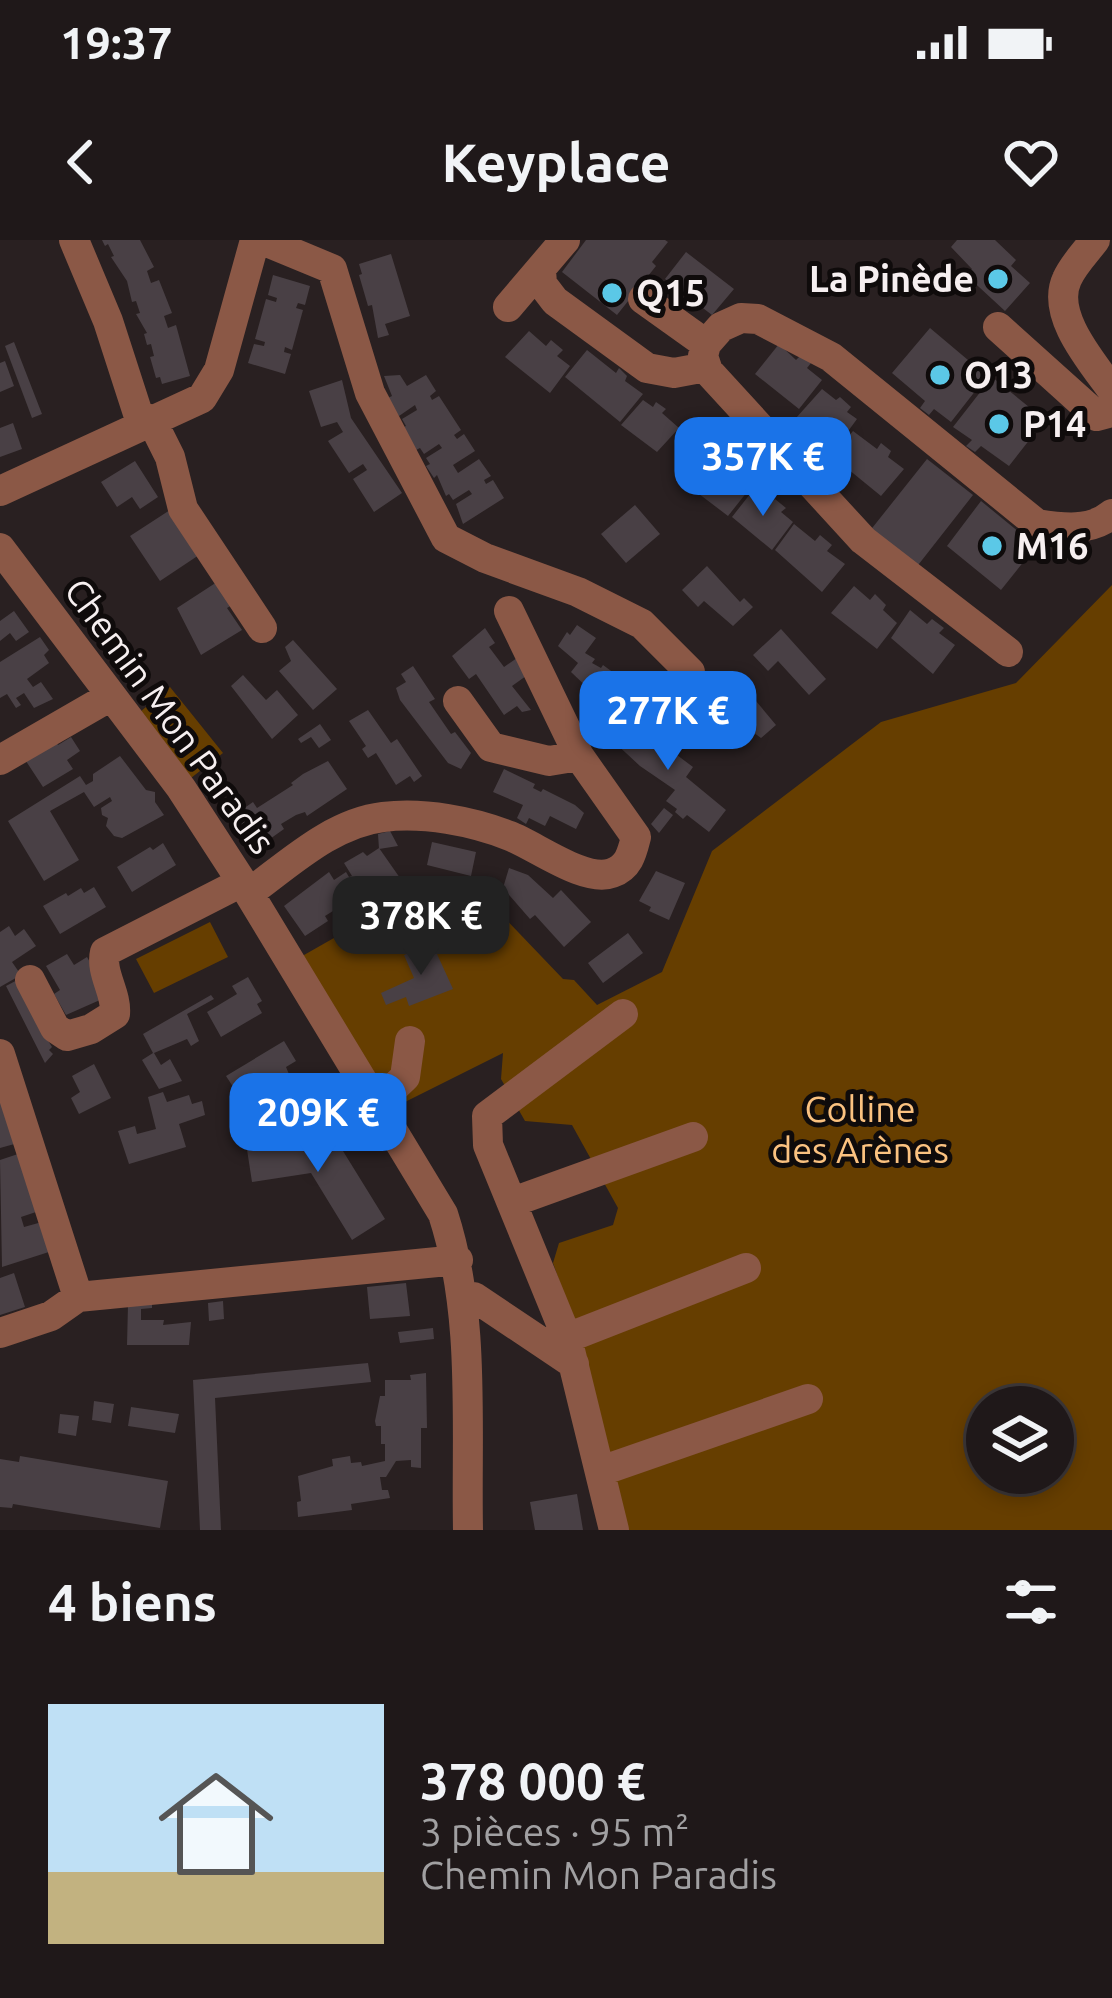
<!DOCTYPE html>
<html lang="fr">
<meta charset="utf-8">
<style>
:root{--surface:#1f1819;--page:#2c2526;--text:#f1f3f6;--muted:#a1a0a2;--line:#3c3738;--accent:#1a73e8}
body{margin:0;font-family:Ubuntu,sans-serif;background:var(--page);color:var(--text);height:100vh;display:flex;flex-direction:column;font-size:45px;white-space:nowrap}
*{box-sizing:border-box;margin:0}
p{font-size:39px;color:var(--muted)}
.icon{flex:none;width:66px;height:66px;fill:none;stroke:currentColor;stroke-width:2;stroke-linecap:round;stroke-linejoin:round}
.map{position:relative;height:1290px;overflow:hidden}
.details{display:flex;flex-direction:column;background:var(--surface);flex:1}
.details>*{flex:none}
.tools{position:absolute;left:966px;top:1146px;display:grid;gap:24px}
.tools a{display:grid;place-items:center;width:108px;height:108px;border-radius:50%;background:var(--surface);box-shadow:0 6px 18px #0003,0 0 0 3px var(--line);font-size:60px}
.price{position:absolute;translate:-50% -102px;padding:0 27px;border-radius:24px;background:var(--accent);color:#fff;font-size:39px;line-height:78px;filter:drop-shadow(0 3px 6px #0008)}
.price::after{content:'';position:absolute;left:50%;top:72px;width:36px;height:27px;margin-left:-18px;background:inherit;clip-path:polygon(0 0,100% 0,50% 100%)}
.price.selected{background:#222;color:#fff}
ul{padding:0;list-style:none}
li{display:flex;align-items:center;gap:36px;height:300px;padding:0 48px}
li+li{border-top:3px solid var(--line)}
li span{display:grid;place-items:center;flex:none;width:336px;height:240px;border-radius:0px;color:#555}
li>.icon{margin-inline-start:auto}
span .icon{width:144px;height:144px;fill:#fffc;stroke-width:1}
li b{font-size:51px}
h2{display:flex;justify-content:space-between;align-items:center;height:144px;padding:0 48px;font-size:51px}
.status{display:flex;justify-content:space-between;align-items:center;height:84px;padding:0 60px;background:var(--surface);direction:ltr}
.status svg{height:33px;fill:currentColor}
header{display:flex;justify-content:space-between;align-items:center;height:156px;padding:0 48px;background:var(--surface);font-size:54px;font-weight:600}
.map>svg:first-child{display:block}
.green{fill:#663e00;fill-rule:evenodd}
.building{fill:#494045}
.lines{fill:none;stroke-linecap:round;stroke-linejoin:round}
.minor{stroke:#8b5846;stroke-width:30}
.poi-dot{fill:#5bc8e7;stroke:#0f0b0b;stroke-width:4.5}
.labels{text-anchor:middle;stroke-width:10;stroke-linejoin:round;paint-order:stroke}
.poi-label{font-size:36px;font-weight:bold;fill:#f6eff0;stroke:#0f0b0b;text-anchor:start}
.street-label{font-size:36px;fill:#f6eff0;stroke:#0f0b0b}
.park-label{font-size:36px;fill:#fbc280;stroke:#0f0b0b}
</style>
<div class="status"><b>19:37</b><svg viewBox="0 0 49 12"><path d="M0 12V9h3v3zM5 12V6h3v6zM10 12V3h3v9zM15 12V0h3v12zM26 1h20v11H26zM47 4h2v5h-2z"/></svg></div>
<header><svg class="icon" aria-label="back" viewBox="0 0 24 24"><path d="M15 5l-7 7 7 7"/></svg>Keyplace<svg class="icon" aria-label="heart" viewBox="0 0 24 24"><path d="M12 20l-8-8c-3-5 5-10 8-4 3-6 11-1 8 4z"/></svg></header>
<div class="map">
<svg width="1112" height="1290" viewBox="0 0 1112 1290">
<rect width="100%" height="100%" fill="#292021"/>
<!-- green -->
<path class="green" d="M1112,345V1290H623L587,1120L553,1023L559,1003L613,985L618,968L572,885L525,881L501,839L503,813L389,870L297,719L420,649L479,651L563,739L574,740L597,765L662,732L712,611L881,482L1016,443ZM987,1167H1053V1233H987Z
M170,447L223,513L191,538L140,472Z
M210,682L228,717L154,753L136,719Z"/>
<!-- building -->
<path class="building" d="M102,0H140L154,27L147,31L151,43L159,40L172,73L164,76L168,88L176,85L190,136L162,144L160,137L156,138L150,117L154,116L151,104L147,105L144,94L147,93L136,74L140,73L136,61L132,62L127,41L111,17L114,16L108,4L105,6Z
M586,0H665L668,2L652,22L656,26L617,75L562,32Z
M957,0H995L1016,20L1011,26L1030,43L1005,71L966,35L972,29L951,7Z
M686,12L734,49L712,75L665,39Z
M391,14L410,76L385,84L389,95L378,98L372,65L368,66L359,35L362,34L359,24Z
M273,35L310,46L305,65L298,63L296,68L303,70L292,110L285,107L284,112L291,114L285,134L248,123L254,104L264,106L265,102L255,99L266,59L276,62L277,58L268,55Z
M930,88L987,136L951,182L934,169L929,175L920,168L925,161L892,133Z
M529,91L546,106L551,100L563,110L557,116L570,126L550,153L505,117Z
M14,102L42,174L32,178L5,106Z
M779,104L796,120L801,115L811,123L807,128L822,140L799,169L755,134Z
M587,110L616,133L619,128L627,136L625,141L643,154L620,182L565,137Z
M5,121L14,146L0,152V123Z
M400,135L407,146L426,135L436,151L430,156L432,160L439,156L461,190L454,195L457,199L464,194L475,211L453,225L458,233L479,219L491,236L484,240L486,244L493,240L504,258L463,284L456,264L472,254L469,250L453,260L449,254L446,256L437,235L434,238L426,226L430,224L426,218L442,208L439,204L424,214L420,208L416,210L402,188L406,186L402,179L417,170L415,165L399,176L384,160L392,156L384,136Z
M992,137L1045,180L1009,226L981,206L975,212L966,206L972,200L953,187Z
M342,140L351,178L402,253L374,272L353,239L367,230L363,224L349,233L328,201L343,192L337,182L321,187L309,151Z
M822,149L836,160L840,157L851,167L847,172L857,179L835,209L796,178Z
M643,160L653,167L656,162L666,169L662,173L679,188L657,212L621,185Z
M13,183L22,209L0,217V188Z
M853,191L877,209L881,203L891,211L888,217L904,229L881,256L832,216Z
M704,213L722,227L728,222L738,231L736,236L751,247L728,276L682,241Z
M927,219L973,255L915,329L869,292Z
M135,221L158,257L140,269L132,257L117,267L101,242Z
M754,249L770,264L775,259L786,268L781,272L793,282L772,310L732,277Z
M981,261L1036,306L1001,350L947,306Z
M635,265L660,294L626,323L601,294Z
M170,270L199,315L160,341L130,296Z
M794,284L815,301L820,295L832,305L827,311L845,324L822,352L775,310Z
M707,326L740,362L744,358L753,367L733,386L704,361L698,367L682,350Z
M217,342L232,365L227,368L242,390L201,415L177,368Z
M854,346L870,360L875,354L886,365L883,370L897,383L877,409L831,373Z
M910,370L927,384L932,379L944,388L939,393L955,405L933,434L891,398Z
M14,371L29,392L16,401L10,393L0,401V381Z
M577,385L596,398L585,413L595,419L592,423L601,428L603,425L618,436L596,468L586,461L592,452L571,432L578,423L558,406L567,392L570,395Z
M485,388L495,403L489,407L504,427L517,418L526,436L512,446L531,470L522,472L517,466L504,475L476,434L469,439L452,416Z
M781,389L826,439L809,455L778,421L768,431L753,415Z
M40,397L49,410L44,415L49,423L27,439L33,447L41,442L53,459L34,468L24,453L16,458L21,465L16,468L7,454L0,458V422Z
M293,400L337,449L313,470L279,431L291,421L285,407Z
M413,426L435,459L429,462L451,494L455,492L471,513L461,529L448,523L400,460L396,448L406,442L401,434Z
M243,435L266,460L277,450L298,475L272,499L231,446Z
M730,453L741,466L750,457L756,461L776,485L761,498L738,481L722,496L704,476Z
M368,470L391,503L397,499L422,536L414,542L410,536L396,545L376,513L368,518L362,509L366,506L349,481Z
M635,472L651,485L645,491L693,527L686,537L726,570L709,592L687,575L683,579L675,572L677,569L666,561L675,550L640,526L612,500Z
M320,484L331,500L319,508L311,497L301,503L298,499Z
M53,497L58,505L71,497L80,511L67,520L73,529L43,547L20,512Z
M120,516L146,550L155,552V562L164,575L122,598L114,596L106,586L108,578L102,575L101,568L112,561L110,557L94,567L84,552L50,571L79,620L44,641L8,581L80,536L86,545L93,541V534Z
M328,521L347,549L307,576L305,572L296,575L281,584L284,589L253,611L230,578L253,562L257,568L293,545L291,543L303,534Z
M504,529L535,544L533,548L541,552L543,549L575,565L584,573L576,589L550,576L545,586L529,578L526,584L517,578L523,565L493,552Z
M664,568L673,575L659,593L651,584Z
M390,591L398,606L379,609L378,594Z
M432,602L476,612L471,636L427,625Z
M163,603L176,625L132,652L117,627L150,607L153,610Z
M379,608L400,638L378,653L376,649L352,665L349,661L325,676L328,681L305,696L284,666L329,632L334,640L346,632L349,637L352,636L344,623L363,612L367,616Z
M509,628L528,635L553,658L561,650L591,682L564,707L535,675L530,679L503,648Z
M656,631L685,643L669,680L649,671L651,667L639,661Z
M94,647L106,667L60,694L43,666L66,653L68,656L81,648L84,653Z
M9,686L15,696L24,689L36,706L12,722L21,735L0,747V692Z
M628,693L643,713L603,743L588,723Z
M432,703L453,749L409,766L406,757L386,765L381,753L414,738L404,715Z
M67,714L74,725L87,717L109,756L66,775L54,754L60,750L46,726Z
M23,737L37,783L52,807L49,810L53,814L45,823L6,746Z
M248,737L262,761L257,764L262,773L221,797L207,772L237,754L232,746Z
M211,755L214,759L187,774L199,801L191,806L187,799L154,813L161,825L170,819L182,841L159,849L142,820L153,813L143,794Z
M284,801L296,821L286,827L291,839L274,851L269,842L239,856L226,836Z
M94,824L111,858L79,874L71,858L80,852L72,836Z
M0,849L18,903L0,908Z
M163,852L167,862L189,855L192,864L202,861L205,875L179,884L186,907L129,924L118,891L135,886L137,894L156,889L148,857Z
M330,890L385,979L352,1000L311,933L252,942L246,903Z
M21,913L39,971L21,977L24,987L42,982L52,1011L2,1027L0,920Z
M14,1033L25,1067L0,1075V1038Z
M406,1043L410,1076L370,1079L367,1047Z
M223,1061L224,1079L209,1081L208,1063Z
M152,1063V1068L141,1069V1080H164L163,1085L191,1082L189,1105H127L128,1065Z
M433,1088L434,1099L400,1103L398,1092Z
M368,1123L371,1142L215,1158L221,1290H200L193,1140Z
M426,1133L427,1188H421V1228L411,1227V1220L396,1221L386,1237H380L382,1250H388L390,1258L351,1264L352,1270L298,1277L297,1262L301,1261L298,1236L333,1226L332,1219L350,1216L351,1223L361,1222L362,1226L385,1221V1204H381V1186H376L375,1181L380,1156H385V1140H411L410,1135Z
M94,1161L114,1164L111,1183L92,1180Z
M131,1167L179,1174L175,1193L128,1186Z
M60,1174L79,1176L76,1196L58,1193Z
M20,1216L168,1241L160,1288L13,1264L12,1268L0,1267V1219L19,1222Z
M577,1254L583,1290H535L530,1262Z"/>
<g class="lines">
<!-- minor -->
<path class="minor" d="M74,0L108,81L141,183
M262,0L332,29L370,153L446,298L485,318L578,352L642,384L690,432
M1095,0C1086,12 1073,25 1067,39C1050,75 1093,123 1112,150
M541,30L542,44L555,61L647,128L674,133L706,127
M643,59L706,104
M508,67L565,0
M998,87L1097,176L1112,172
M151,179L170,217L183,269L262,388
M0,251L202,158L219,130L255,0
M0,308L181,548L242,642L443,974C476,1075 466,1185 468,1290
M1008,412L863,300L708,131L703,116L706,104L721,87L741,78L758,79L831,117L1037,284C1062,288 1091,292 1112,274
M458,461L491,507L549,521L579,516
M0,520L111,456
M249,653C289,624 332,583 383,577C424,572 472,581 510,596C536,606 585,643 612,633C629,627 632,613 636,597L579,516L509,371
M30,740L55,788L67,796L91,789L115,774C117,753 100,733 105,712L242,642
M0,814L78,1057L51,1076L0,1093
M379,867L382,859L405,837L410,801
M513,962L693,897
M78,1057L458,1020
M464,1060L474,1057L574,1124
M567,1098L746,1028
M601,1231L808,1159
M614,1290L567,1098L488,905L487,876L623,774"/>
</g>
<!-- markers -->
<g class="poi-dot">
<circle cx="998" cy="39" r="12"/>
<circle cx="612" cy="53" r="12"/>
<circle cx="940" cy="135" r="12"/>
<circle cx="999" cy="184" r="12"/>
<circle cx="992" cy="306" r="12"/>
</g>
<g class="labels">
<!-- poi labels -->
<g class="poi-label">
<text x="974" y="52" text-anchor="end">La Pinède</text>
<text x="636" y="66">Q15</text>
<text x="964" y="148">O13</text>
<text x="1023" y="197">P14</text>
<text x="1016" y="319">M16</text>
</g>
<!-- street labels -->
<g class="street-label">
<text transform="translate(170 476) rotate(54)" y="13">Chemin Mon Paradis</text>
</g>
<!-- park labels -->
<g class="park-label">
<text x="860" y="882">Colline<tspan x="860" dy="41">des Arènes</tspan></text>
</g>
</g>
</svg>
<div class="tools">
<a><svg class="icon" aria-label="layers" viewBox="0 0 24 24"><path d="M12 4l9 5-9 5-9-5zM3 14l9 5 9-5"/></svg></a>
</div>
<b class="price" style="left:763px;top:279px">357K €</b>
<b class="price" style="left:668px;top:533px">277K €</b>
<b class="price selected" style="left:421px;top:738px">378K €</b>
<b class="price" style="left:318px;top:935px">209K €</b>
</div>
<section class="details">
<h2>4 biens<svg class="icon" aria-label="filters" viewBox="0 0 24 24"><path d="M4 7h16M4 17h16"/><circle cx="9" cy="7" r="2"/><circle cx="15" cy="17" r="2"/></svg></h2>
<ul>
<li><span style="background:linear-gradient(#bfe0f5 70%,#c2b280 0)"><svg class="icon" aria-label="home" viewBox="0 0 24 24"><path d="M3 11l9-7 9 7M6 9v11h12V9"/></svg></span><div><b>378 000 €</b><p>3 pièces · 95 m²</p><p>Chemin Mon Paradis</p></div></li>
</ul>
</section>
